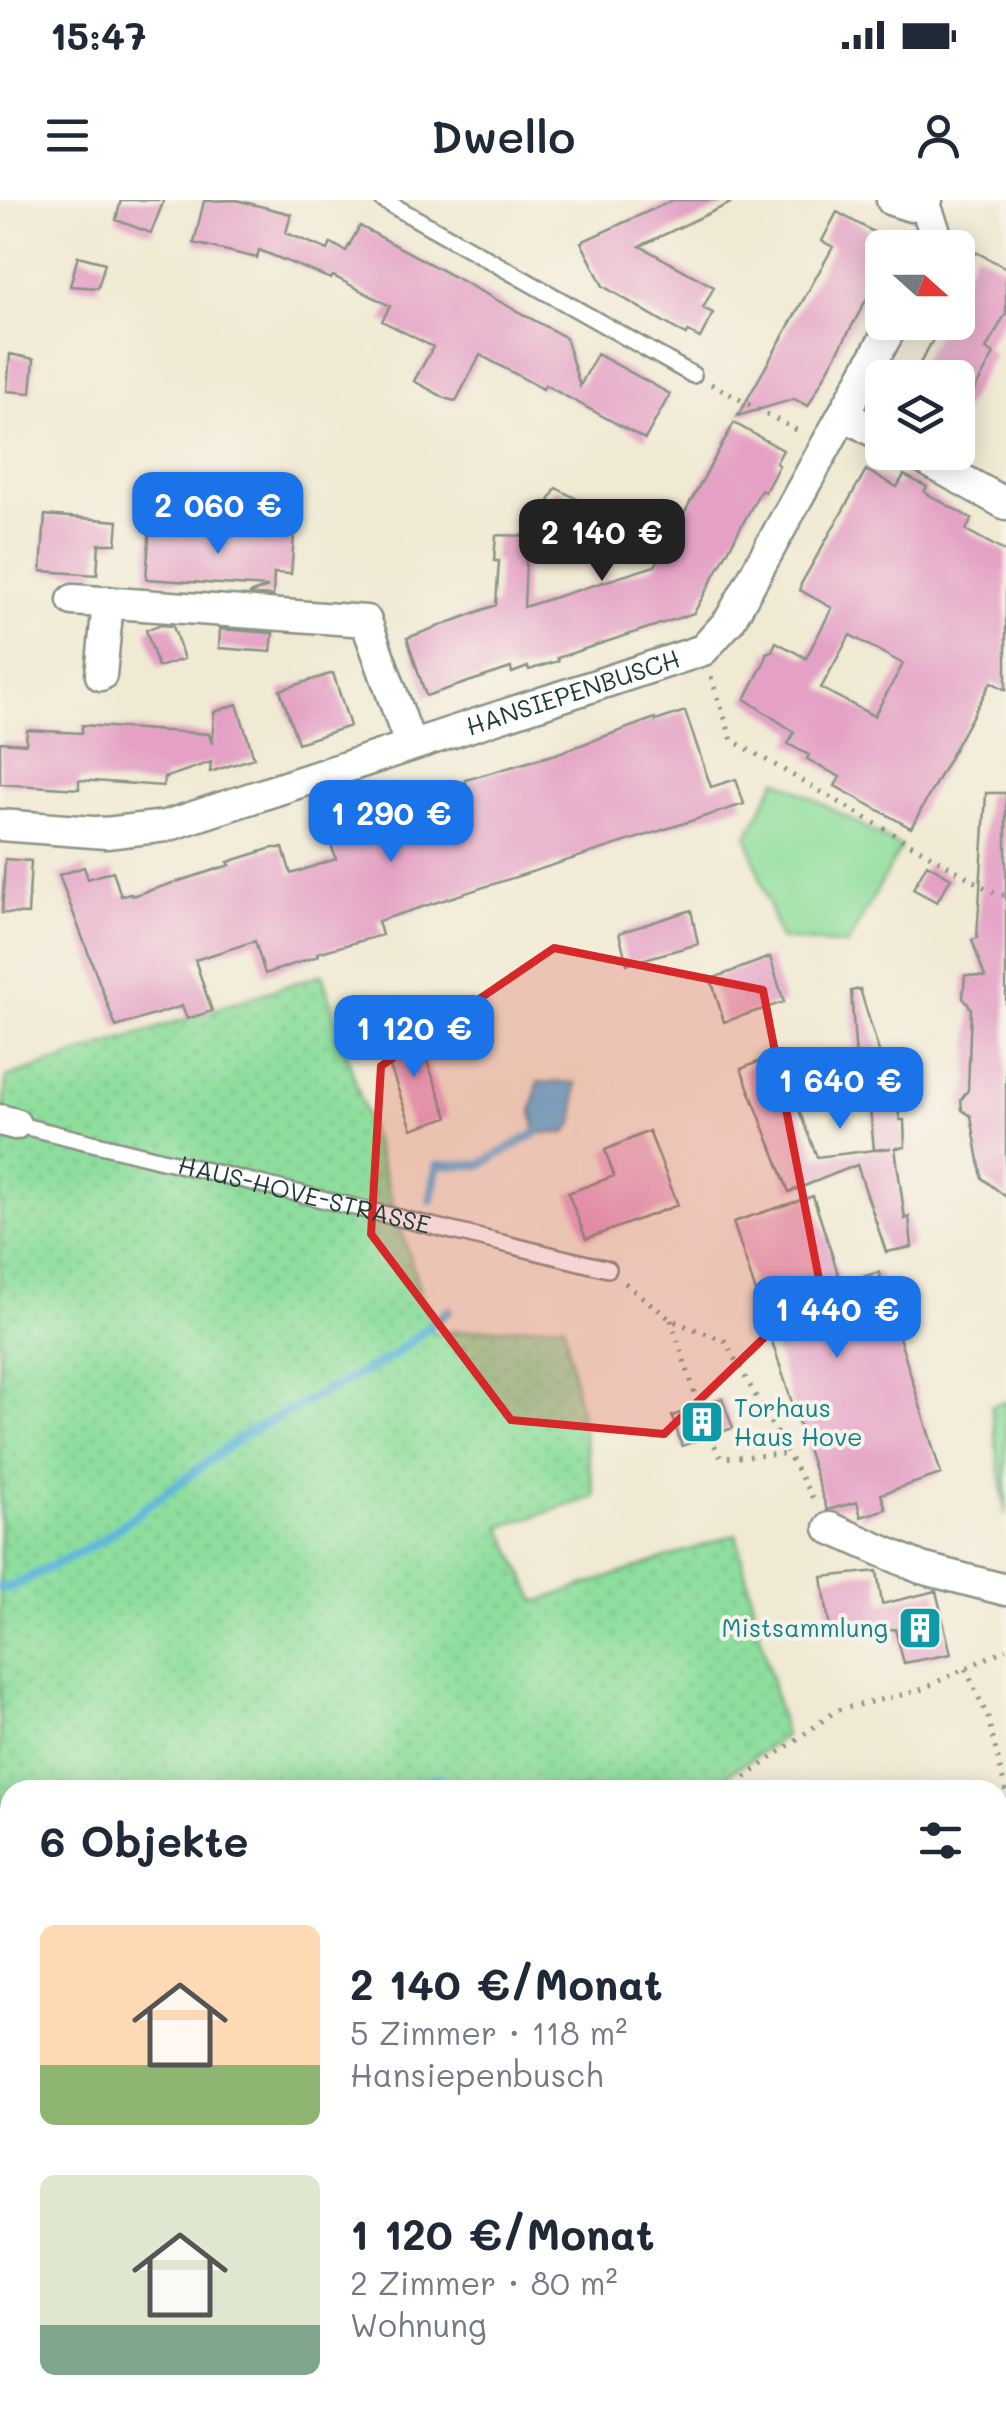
<!DOCTYPE html>
<html lang="de">
<meta charset="utf-8">
<style>
:root{--surface:#fff;--page:#f2f2f3;--text:#1f2937;--muted:#747a83;--accent:#1a73e8}
body{margin:0;font-family:Mali,sans-serif;background:var(--page);color:var(--text);height:100vh;display:flex;flex-direction:column;font-size:38px;white-space:nowrap}
*{box-sizing:border-box;margin:0}
p{font-size:32px;color:var(--muted)}
.icon{flex:none;width:55px;height:55px;fill:none;stroke:currentColor;stroke-width:2;stroke-linecap:round;stroke-linejoin:round}
.map{position:relative;flex:1;overflow:hidden}
.details{position:absolute;left:0px;top:1580px;width:1008px;height:640px;display:flex;flex-direction:column;background:var(--surface);border-radius:30px 30px 0 0;box-shadow:0 5px 25px #0003}
.details>*{flex:none}
.needle{width:65px;rotate:111deg}
.controls{position:absolute;left:865px;top:30px;display:grid;gap:20px}
.controls a{display:grid;place-items:center;width:110px;height:110px;border-radius:15px;background:var(--surface);box-shadow:0 5px 25px #0003;font-size:50px}
.price{position:absolute;translate:-50% -85px;padding:0 22px;border-radius:20px;background:var(--accent);color:#fff;font-size:32px;line-height:65px;filter:drop-shadow(0 2px 5px #0008)}
.price::after{content:'';position:absolute;left:50%;top:60px;width:30px;height:22px;margin-left:-15px;background:inherit;clip-path:polygon(0 0,100% 0,50% 100%)}
.price.active{background:#222;color:#fff}
ul{padding:0;list-style:none}
li{display:flex;align-items:center;gap:30px;height:250px;padding:0 40px}
li span{display:grid;place-items:center;flex:none;width:280px;height:200px;border-radius:15px;color:#555}
li>.icon{margin-inline-start:auto}
span .icon{width:120px;height:120px;fill:#fffc;stroke-width:1}
li b{font-size:42px}
h2{display:flex;justify-content:space-between;align-items:center;height:120px;padding:0 40px;font-size:42px}
.status{display:flex;justify-content:space-between;align-items:center;height:70px;padding:0 50px;background:var(--surface);direction:ltr}
.status svg{height:28px;fill:currentColor}
header{display:flex;justify-content:space-between;align-items:center;height:130px;padding:0 40px;background:var(--surface);font-size:45px;font-weight:600}
.map>svg:first-child{display:block}
.grass{fill:url(#grass-dots);stroke:#568e68;stroke-width:2.5}
.forest{fill:url(#forest-firs);stroke:#487d5c;stroke-width:2.5}
.park{fill:#8ede9d;stroke:#568e68;stroke-width:2.5}
.water{fill:#5eb7dc;stroke:#3e7a88;stroke-width:2.5}
.lines{fill:none;stroke-linecap:round;stroke-linejoin:round}
.stream{stroke:#5eb7dc;stroke-width:9}
.building{fill:#e4a1c5;fill-rule:evenodd}
.lane-casing{stroke:#889384;stroke-width:20}
.street-casing{stroke:#889384;stroke-width:35}
.path{stroke:#889384;stroke-width:5;stroke-dasharray:2.5 8;stroke-linecap:butt}
.lane{stroke:#fff;stroke-width:15}
.street{stroke:#fff;stroke-width:30}
.marked{fill:#d62828;fill-opacity:0.2;stroke:#d62828;stroke-width:8;stroke-linejoin:round}
.labels{text-anchor:middle;stroke-width:8;stroke-linejoin:round;paint-order:stroke}
.street-label{font-size:25px;fill:#1f3d34;stroke:#f7f3e8}
.culture-label{font-size:25px;fill:#0d838f;stroke:#f7f3e8;text-anchor:start}
</style>
<div class="status"><b>15:47</b><svg viewBox="0 0 49 12"><path d="M0 12V9h3v3zM5 12V6h3v6zM10 12V3h3v9zM15 12V0h3v12zM26 1h20v11H26zM47 4h2v5h-2z"/></svg></div>
<header><svg class="icon" aria-label="menu" viewBox="0 0 24 24"><path d="M4 6h16M4 12h16M4 18h16"/></svg>Dwello<svg class="icon" aria-label="person" viewBox="0 0 24 24"><circle cx="12" cy="8" r="4"/><path d="M4 21q1-7 8-7t8 7"/></svg></header>
<div class="map">
<svg width="1006" height="2220" viewBox="0 0 1006 2220">
<defs>
<pattern id="grass-dots" width="8" height="8" patternUnits="userSpaceOnUse" patternTransform="scale(2.5)"><rect width="8" height="8" fill="#8ede9d"/><path d="M2 2h.1M6 6h.1" fill="none" stroke="#7abf88" stroke-width="1.8" stroke-linecap="round"/></pattern>
<pattern id="forest-firs" width="22" height="20" patternUnits="userSpaceOnUse" patternTransform="scale(2.5)"><rect width="22" height="20" fill="#72bd84"/><path d="M5 1l3.5 6h-7zM16 11l3.5 6h-7z" fill="#5d9b6d"/></pattern>
</defs>
<rect width="100%" height="100%" fill="#f7f3e8"/>
<filter id="ink" filterUnits="userSpaceOnUse"><feTurbulence type="fractalNoise" baseFrequency=".01" numOctaves="2"/><feDisplacementMap in="SourceGraphic" scale="20" xChannelSelector="R" yChannelSelector="G"/><feConvolveMatrix kernelMatrix="1 2 1 2 8 2 1 2 1" color-interpolation-filters="sRGB"/></filter>
<filter id="wash" filterUnits="userSpaceOnUse"><feTurbulence type="fractalNoise" baseFrequency=".0048" numOctaves="4" result="noise"/><feDisplacementMap in="SourceGraphic" scale="40" xChannelSelector="R" yChannelSelector="G"/><feGaussianBlur stdDeviation="2.25" result="paint"/><feColorMatrix in="noise" values="0 0 0 0 0 0 0 0 0 0 0 0 0 0 0 0 0 1.4 0 .05"/><feComposite in="paint" operator="in"/></filter>
<g filter="url(#wash)">
<rect width="100%" height="100%" fill="#f0e9d3"/>
<!-- grass -->
<path class="grass" d="M322,774L433,1133L564,1124L595,1297L501,1327L536,1402L736,1334L785,1536L728,1574L712,1590H10V1814L0,1803V961L6,878Z
M1006,1202V1316L991,1206Z
M998,1770L1006,1772V2086L998,2110Z
M60,2210H383L382,2220H58Z
M496,2210H958L954,2220H493Z"/>
<!-- forest -->
<path class="forest" d="M0,1803L10,1814V2210H60L58,2220H0Z
M1006,2130V2220H970L974,2210H998V2151Z
M383,2210H496L493,2220H382Z"/>
<!-- park -->
<path class="park" d="M777,579L901,647L847,745L780,739L747,636Z"/>
<!-- water -->
<path class="water" d="M538,882L576,883L575,921L566,933H536L532,911Z"/>
<g class="lines">
<!-- stream -->
<path class="stream" d="M431,1000L437,965H480L536,933
M0,1387L9,1388L99,1342L245,1234L393,1156L449,1110
M402,1590L438,1577
M998,1704L1006,1720
M32,2220L39,2210
M442,2220L444,2210"/>
</g>
<g id="blocks">
<!-- building -->
<path class="building" d="M121,0H164L151,33L116,20Z
M236,0L291,14L286,33L328,50L331,43L346,51L360,26L565,137L580,186L597,154L670,194L645,239L545,185L543,189L480,155L456,201L447,199L414,181L433,147L382,121L390,106L333,76L331,79L259,50L257,58L194,43L204,1Z
M673,0H737L640,46L714,87L703,108L713,113L700,138L688,132L686,135L603,86L581,42Z
M837,12L881,36L882,71L808,206L794,199L738,216L833,47L822,41Z
M976,52L1006,68V113L986,149L994,154L958,220V178H917L923,167L919,165L943,122H958V85Z
M78,56L105,63L98,88L70,86Z
M10,154L34,159L31,193L7,191Z
M734,223L783,250L776,263L779,265L765,292L761,290L694,413L557,458L558,461L529,470L528,467L512,473L511,468L426,496L407,438L496,405L499,361H494L496,335L527,336L524,407L655,366Z
M866,270L897,287L904,275L927,287L924,292L972,319L966,330L1006,352V490L991,482L911,628L835,586L840,577L807,559L809,555L788,544L794,532L745,499L766,459V453L772,451L776,442L806,458L832,408L800,390L801,384ZM850,435L903,464L874,516L821,488Z
M556,288L581,301L562,338L531,336Z
M45,315L118,321L116,344H99L97,375L41,371Z
M150,325L294,336L291,374L274,373L273,396L249,394L268,387L146,379Z
M159,425L173,426L184,459L158,467L146,430Z
M220,429L273,433L271,452L219,448Z
M333,473L350,526L298,543L280,490Z
M237,504L254,558L210,572L211,562L164,578L163,586L79,580V589L0,584V542L26,544L27,530L82,533V525L209,534L212,544L214,512Z
M685,511L711,587L736,579L744,604L378,721L382,735L317,753L318,756L265,774L255,741L195,760L212,811L187,819L182,806L116,827L59,675L84,667L88,679L113,671L121,696L131,694L132,696L230,665L228,662L272,648H283L291,674L336,659L326,630L355,620V617L406,600L407,603L466,584L465,580L556,554L655,518L656,521Z
M986,593H1006V997L982,978L971,916L962,910L961,900L968,890L971,808L963,798L965,775L985,777L972,740L977,738Z
M5,659L31,661L28,714L2,713Z
M927,664L951,678L937,702L913,689Z
M691,710L698,744L627,764L619,733Z
M770,757L784,802L724,822L711,779Z
M860,789L884,868H887L890,894H895L900,920H904L905,947L895,948L905,1019L909,1017L912,1047L886,1052L857,965L789,992L741,869L777,854L817,957L891,948L874,950L869,898H866L865,884H862L860,871L857,872L851,791Z
M415,830L448,917L412,929L381,841Z
M649,931L678,1005L586,1039L568,993L614,976L605,950Z
M813,996L841,1083L879,1072L941,1274L881,1294L886,1309L861,1317L857,1302L827,1310L733,1022Z
M722,1198L733,1228L682,1246L672,1216Z
M877,1371L882,1404L936,1391L951,1454L904,1463L895,1429L831,1436L822,1377Z"/>
</g>
</g>
<g filter="url(#ink)">
<use href="#blocks" fill-opacity="0" stroke="#889384" stroke-width="2.5"/>
<g class="lines">
<defs>
<g id="lane">
<path d="M383,0L693,175"/>
<path id="s1" d="M15,924L608,1069"/>
</g>
<g id="street">
<path d="M892,0L911,6L927,0"/>
<path d="M924,2L938,40L934,48"/>
<path d="M845,215L882,236"/>
<path d="M912,252L1006,304"/>
<path d="M73,400L366,421L410,544"/>
<path d="M101,475L108,402"/>
<path id="s2" d="M0,625L106,633L166,626L703,450L730,420L894,122"/>
<path d="M0,920L15,924"/>
<path d="M830,1328L921,1368L1006,1390"/>
<path d="M998,2130L1006,2108"/>
<path d="M962,2220L966,2210"/>
</g>
</defs>
<!-- lane casing -->
<use href="#lane" class="lane-casing"/>
<!-- street casing -->
<use href="#street" class="street-casing"/>
<!-- path -->
<path class="path" d="M711,184L798,231
M711,477L732,540L998,695H1006
M625,1083L671,1120L725,1141L816,1304
M671,1120L699,1206
M710,1236L721,1258L786,1254
M966,1469L988,1518L1006,1592
M728,1590L837,1510L918,1491L1006,1449
M0,1816L10,1788
M0,2165L10,2203
M12,2210L16,2220
M483,2220L486,2210
M999,2220L1006,2204"/>
<!-- lane -->
<use href="#lane" class="lane"/>
<!-- street -->
<use href="#street" class="street"/>
</g>
</g>
<!-- marked area -->
<path class="marked" d="M554,748L763,790L820,1084L664,1234L511,1220L371,1034L381,866Z"/>
<!-- icons -->
<defs>
<symbol id="building-square" viewBox="-11 -11 22 22"><rect x="-9" y="-9" width="18" height="18" rx="4" fill="#0f9aa8" stroke="#f7f3e8"/><path d="M-4-6H4V6H1V3H-1V6H-4ZM-2.5-4.3h1.7v1.8h-1.7ZM.8-4.3h1.7v1.8H.8ZM-2.5-1h1.7V.8h-1.7ZM.8-1h1.7V.8H.8Z" fill="#fff"/></symbol>
</defs>
<g fill-rule="evenodd">
<use href="#building-square" x="677" y="1197" width="50" height="50"/>
<use href="#building-square" x="895" y="1403" width="50" height="50"/>
</g>
<g class="labels">
<!-- street labels -->
<g class="street-label">
<text dy="9" stroke="none"><textPath href="#s2" startOffset="595">HANSIEPENBUSCH</textPath></text>
<text dy="9" stroke="none"><textPath href="#s1" startOffset="298">HAUS-HOVE-STRASSE</textPath></text>
</g>
<!-- culture labels -->
<g class="culture-label">
<text x="734" y="1217">Torhaus<tspan x="734" dy="29">Haus Hove</tspan></text>
<text x="888" y="1437" text-anchor="end">Mistsammlung</text>
</g>
</g>
</svg>
<div class="controls">
<a><svg class="needle" viewBox="-14 -14 28 28"><path d="M0-13l5 13h-10z" fill="#e53935"/><path d="M0 13l5-13h-10z" fill="#747a83"/></svg></a>
<a><svg class="icon" aria-label="layers" viewBox="0 0 24 24"><path d="M12 4l9 5-9 5-9-5zM3 14l9 5 9-5"/></svg></a>
</div>
<b class="price" style="left:218px;top:357px">2 060 €</b>
<b class="price active" style="left:602px;top:384px">2 140 €</b>
<b class="price" style="left:391px;top:665px">1 290 €</b>
<b class="price" style="left:414px;top:880px">1 120 €</b>
<b class="price" style="left:840px;top:932px">1 640 €</b>
<b class="price" style="left:837px;top:1161px">1 440 €</b>
<section class="details">
<h2>6 Objekte<svg class="icon" aria-label="filters" viewBox="0 0 24 24"><path d="M4 7h16M4 17h16"/><circle cx="9" cy="7" r="2"/><circle cx="15" cy="17" r="2"/></svg></h2>
<ul>
<li><span style="background:linear-gradient(#ffd9b3 70%,#8fb573 0)"><svg class="icon" aria-label="home" viewBox="0 0 24 24"><path d="M3 11l9-7 9 7M6 9v11h12V9"/></svg></span><div><b>2 140 €/Monat</b><p>5 Zimmer · 118 m²</p><p>Hansiepenbusch</p></div></li>
<li><span style="background:linear-gradient(#dfe7d0 75%,#7fa58c 0)"><svg class="icon" aria-label="home" viewBox="0 0 24 24"><path d="M3 11l9-7 9 7M6 9v11h12V9"/></svg></span><div><b>1 120 €/Monat</b><p>2 Zimmer · 80 m²</p><p>Wohnung</p></div></li>
</ul>
</section>
</div>
